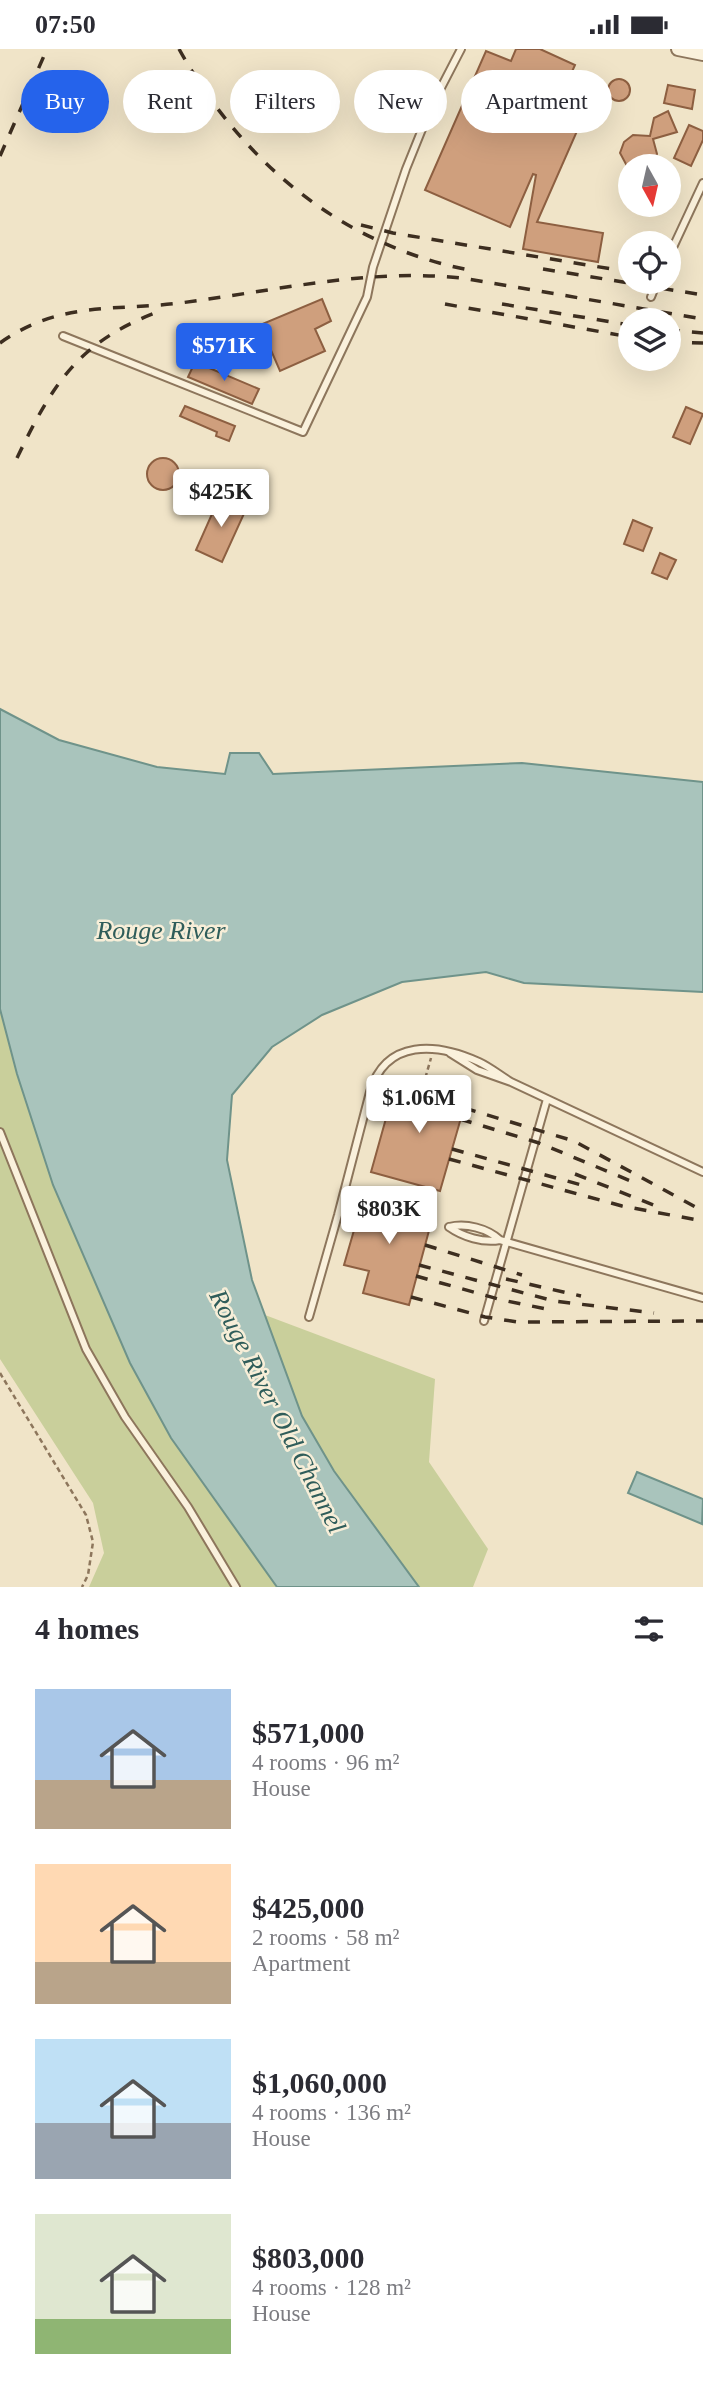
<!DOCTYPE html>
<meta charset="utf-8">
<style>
:root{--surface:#fff;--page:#f2f2f3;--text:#2b2b33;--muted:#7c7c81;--accent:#2563eb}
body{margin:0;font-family:"Times New Roman",serif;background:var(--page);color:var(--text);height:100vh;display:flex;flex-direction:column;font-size:26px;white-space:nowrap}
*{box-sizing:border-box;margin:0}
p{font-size:23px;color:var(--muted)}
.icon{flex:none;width:38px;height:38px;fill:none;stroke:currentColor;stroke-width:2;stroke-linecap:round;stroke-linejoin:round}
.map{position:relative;height:1538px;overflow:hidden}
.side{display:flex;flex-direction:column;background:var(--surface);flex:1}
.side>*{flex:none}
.guide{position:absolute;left:21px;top:21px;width:662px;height:63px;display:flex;gap:14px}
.needle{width:46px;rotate:172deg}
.buttons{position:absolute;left:618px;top:105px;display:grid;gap:14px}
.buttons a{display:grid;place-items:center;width:63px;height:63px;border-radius:50%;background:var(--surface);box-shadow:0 7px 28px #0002;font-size:35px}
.price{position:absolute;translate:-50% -60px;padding:0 16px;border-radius:7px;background:#fff;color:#222;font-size:23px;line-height:46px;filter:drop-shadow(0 2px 4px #0008)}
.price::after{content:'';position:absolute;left:50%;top:42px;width:21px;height:16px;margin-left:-10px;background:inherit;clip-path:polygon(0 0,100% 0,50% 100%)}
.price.current{background:var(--accent);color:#fff}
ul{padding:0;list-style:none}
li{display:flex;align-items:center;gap:21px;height:175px;padding:0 35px}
li span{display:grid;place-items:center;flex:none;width:196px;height:140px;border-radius:0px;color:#555}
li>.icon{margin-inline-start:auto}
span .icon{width:84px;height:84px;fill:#fffc;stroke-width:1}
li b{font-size:30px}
h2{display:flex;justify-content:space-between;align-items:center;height:84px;padding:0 35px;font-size:30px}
.tag{padding:0 24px;border-radius:32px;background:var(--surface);box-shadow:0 7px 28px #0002;font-size:24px;line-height:63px}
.tag.current{background:var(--accent);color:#fff}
.status{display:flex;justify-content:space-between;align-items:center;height:49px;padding:0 35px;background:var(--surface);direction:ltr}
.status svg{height:19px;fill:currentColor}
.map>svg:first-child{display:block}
.green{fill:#c9cf9b}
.water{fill:#a9c4bc;stroke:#6f938a;stroke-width:2}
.building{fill:#cf9f7d;stroke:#8d5f41;stroke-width:2}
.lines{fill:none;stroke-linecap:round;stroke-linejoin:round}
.lane-casing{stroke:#8d765c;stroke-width:10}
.street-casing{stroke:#8d765c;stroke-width:16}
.path{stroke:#8d765c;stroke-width:2.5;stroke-dasharray:5 3.5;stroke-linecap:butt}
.lane{stroke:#faf1dc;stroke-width:6}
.street{stroke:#faf1dc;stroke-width:12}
.rail{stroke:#3d2e20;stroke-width:3.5;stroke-dasharray:12 12;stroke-linecap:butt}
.labels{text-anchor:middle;stroke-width:5;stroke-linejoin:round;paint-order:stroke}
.water-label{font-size:26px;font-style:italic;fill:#2f5d5a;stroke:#f7eed8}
</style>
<div class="status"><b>07:50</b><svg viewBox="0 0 49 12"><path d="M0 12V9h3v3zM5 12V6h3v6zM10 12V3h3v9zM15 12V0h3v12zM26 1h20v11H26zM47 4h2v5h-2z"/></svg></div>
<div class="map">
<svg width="703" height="1538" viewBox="0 0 703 1538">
<rect width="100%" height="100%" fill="#f0e4c8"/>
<!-- green -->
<path class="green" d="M0,960L17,1025L53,1135L130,1314L171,1389L277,1538H89L104,1504L93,1454L0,1310Z
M265,1266L435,1330L429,1413L488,1500L473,1538H419L334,1422L302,1367Z"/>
<!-- water -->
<path class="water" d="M0,660L59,691L157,718L225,725L230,704H259L273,725L522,714L703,733V943L524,934L486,923L402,933L322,966L272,998L232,1046L227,1111L252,1231L302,1367L334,1422L419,1538H277L171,1389L130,1314L53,1136L17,1025L0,960Z
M637,1423L703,1450L702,1475L628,1444Z"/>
<!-- building -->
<path class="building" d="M516,0H540L575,16L566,36L592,48L537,173L603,184L598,213L523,200L536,126L533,125L510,178L425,141L486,2L511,12Z
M608 41a11 11 0 1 1 22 0a11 11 0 1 1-22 0Z
M668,36L695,41L692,60L664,54Z
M668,62L677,83L653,90L657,105L651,117H627L620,104L624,93L633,86L650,87L654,69Z
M689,76L703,82V91L691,117L674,109Z
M322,250L331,272L315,280L325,302L280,322L260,276Z
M195,313L259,340L252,355L188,328Z
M185,357L235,377L229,392L216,387L217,383L180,367Z
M686,358L703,365L690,395L673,388Z
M147 425a16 16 0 1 1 32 0a16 16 0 1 1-32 0Z
M220,447L247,458L222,513L196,501Z
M633,471L652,479L643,502L624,495Z
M660,504L676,511L667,530L652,524Z
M397,1030L467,1048L440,1142L371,1123Z
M365,1143L434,1163L409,1256L363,1244L369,1222L344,1216Z"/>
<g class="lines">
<defs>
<path id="lane" d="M668,209L703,134
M651,248L657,233
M63,287L303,383L367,248L373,218L406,120L431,58L461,0
M511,1033L703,1123
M0,1083L86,1300L125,1368L188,1458L236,1538
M449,1178C463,1188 483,1194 500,1191L703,1249
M449,1178C466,1174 487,1179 500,1191
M309,1268L338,1166L370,1043C386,989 437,994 479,1013C490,1018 501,1027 511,1033L477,1021L450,1004
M484,1272L547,1050"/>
<path id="street" d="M678,0L703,5"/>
</defs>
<!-- lane casing -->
<use href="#lane" class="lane-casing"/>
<!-- street casing -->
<use href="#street" class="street-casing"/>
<!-- path -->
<path class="path" d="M423,1037L431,1009
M0,1324L86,1466L93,1493L88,1526L82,1538"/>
<!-- lane -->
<use href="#lane" class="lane"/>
<!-- street -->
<use href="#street" class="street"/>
<!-- rail -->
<path class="rail" d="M179,0C241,112 341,196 469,221
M0,107L47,0
M361,176L393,184L630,223
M543,220L703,246
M445,255L630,288
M502,255L630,276
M668,281L703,284
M668,293L703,294
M0,294C59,252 114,262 180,254C274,242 368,219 462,229L703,270
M17,409C54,332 80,291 163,261
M464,1059L574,1092L703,1162
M460,1070L539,1094L638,1135
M452,1100L585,1137
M449,1110L622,1157L703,1172
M575,1125L656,1157
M425,1196L522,1226
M419,1216L554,1252L654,1264
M416,1227L502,1251L551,1261
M506,1230L581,1247
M411,1248L485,1268L518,1273L703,1272"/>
</g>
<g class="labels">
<!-- water labels -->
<g class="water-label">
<text x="161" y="890">Rouge River</text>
<text transform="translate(278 1362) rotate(63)" y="9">Rouge River Old Channel</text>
</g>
</g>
</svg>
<div class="buttons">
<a><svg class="needle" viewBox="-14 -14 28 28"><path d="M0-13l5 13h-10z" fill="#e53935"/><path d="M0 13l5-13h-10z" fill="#7c7c81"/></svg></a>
<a><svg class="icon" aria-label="locate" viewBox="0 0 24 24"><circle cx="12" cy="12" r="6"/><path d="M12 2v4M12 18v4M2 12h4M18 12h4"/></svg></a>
<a><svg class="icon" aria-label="layers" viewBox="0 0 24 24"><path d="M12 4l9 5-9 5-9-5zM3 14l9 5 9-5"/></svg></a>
</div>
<b class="price current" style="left:224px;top:334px">$571K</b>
<b class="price" style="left:221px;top:480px">$425K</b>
<b class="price" style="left:419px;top:1086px">$1.06M</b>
<b class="price" style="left:389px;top:1197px">$803K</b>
<div class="guide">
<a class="tag current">Buy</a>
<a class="tag">Rent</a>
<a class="tag">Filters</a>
<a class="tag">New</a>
<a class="tag">Apartment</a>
</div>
</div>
<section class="side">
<h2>4 homes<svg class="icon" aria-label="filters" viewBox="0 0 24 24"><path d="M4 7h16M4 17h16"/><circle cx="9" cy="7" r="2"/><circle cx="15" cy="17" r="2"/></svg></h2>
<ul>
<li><span style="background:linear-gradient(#a9c7e8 65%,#b9a48a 0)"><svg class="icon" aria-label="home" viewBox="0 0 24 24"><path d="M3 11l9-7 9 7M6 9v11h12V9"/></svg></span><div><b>$571,000</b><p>4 rooms · 96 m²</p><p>House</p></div></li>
<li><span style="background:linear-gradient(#ffd9b3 70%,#b9a48a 0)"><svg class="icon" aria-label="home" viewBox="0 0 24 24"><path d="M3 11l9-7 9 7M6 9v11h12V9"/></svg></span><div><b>$425,000</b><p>2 rooms · 58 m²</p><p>Apartment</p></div></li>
<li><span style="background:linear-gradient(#bfe0f5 60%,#9aa5b1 0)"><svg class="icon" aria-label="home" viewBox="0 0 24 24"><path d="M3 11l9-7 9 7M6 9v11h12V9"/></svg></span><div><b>$1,060,000</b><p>4 rooms · 136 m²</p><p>House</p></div></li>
<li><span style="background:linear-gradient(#dfe7d0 75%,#8fb573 0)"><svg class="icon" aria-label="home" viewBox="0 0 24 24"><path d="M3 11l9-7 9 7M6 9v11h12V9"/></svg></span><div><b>$803,000</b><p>4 rooms · 128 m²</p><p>House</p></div></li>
</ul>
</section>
